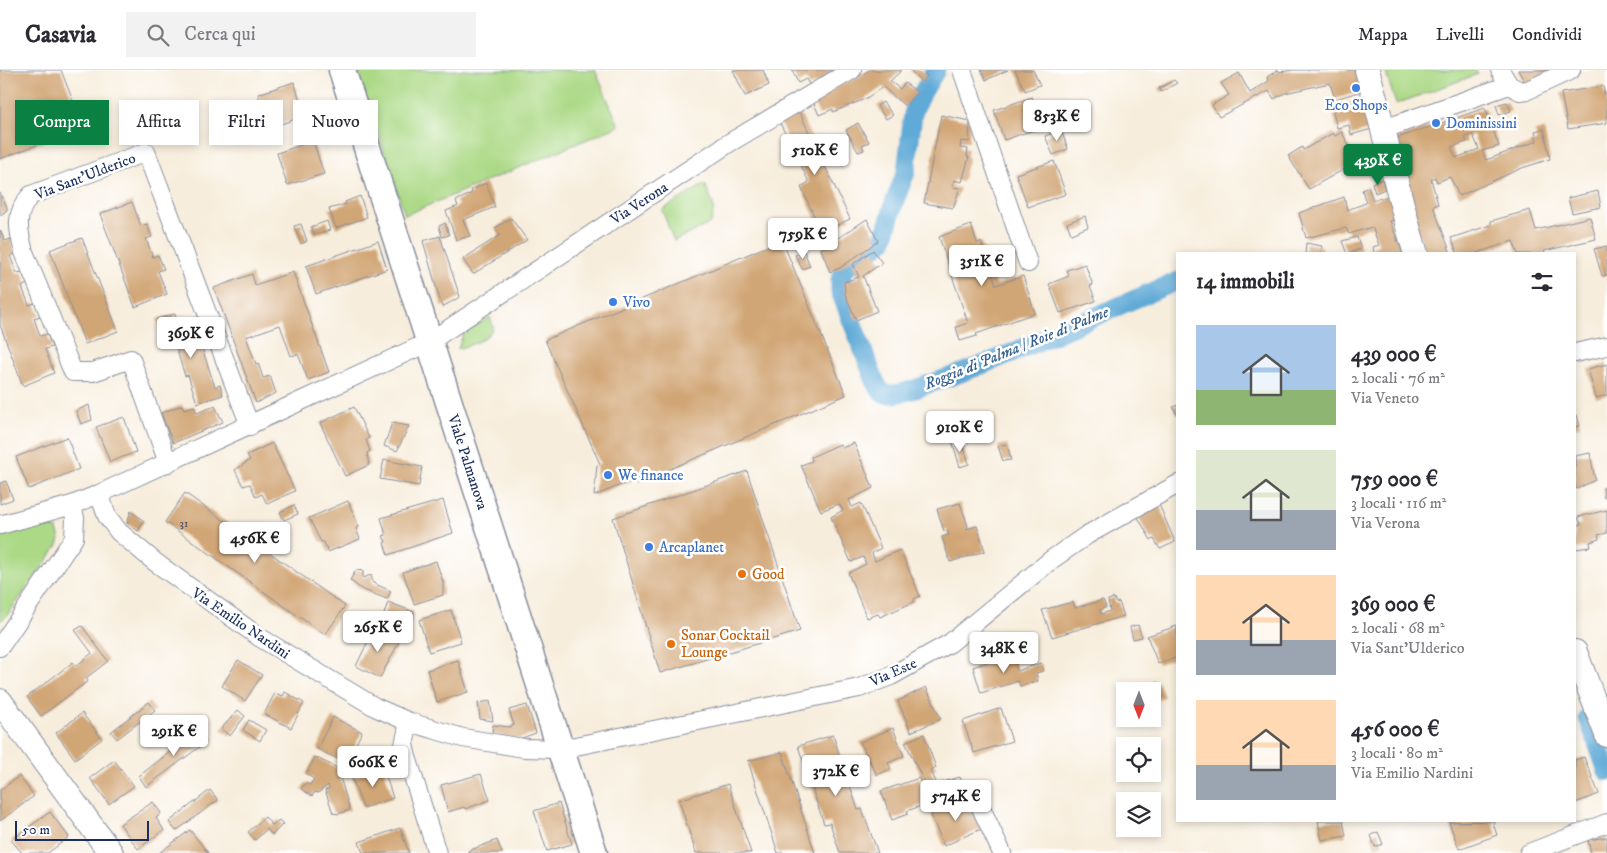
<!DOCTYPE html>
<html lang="it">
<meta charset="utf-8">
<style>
:root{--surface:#fff;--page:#f2f2f3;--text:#2b2b33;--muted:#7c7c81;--line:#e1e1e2;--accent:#0b8043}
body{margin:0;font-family:"IM FELL DW Pica",serif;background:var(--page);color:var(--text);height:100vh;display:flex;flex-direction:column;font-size:19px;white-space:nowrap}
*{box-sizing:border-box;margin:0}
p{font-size:16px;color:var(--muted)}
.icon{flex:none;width:28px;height:28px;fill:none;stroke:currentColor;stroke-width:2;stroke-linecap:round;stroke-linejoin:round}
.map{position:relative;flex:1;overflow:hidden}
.side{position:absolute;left:1176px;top:182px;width:400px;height:570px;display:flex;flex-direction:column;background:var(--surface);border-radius:0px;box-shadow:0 2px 8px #0003}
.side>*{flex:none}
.guide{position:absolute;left:15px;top:30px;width:475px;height:45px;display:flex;gap:10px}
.needle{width:32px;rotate:180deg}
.controls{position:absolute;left:1116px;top:612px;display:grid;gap:10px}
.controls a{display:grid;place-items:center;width:45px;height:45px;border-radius:0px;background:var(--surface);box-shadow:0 2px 8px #0003;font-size:25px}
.scale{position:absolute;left:15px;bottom:12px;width:134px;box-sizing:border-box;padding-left:5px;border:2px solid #1b2f5e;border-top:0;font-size:14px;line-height:18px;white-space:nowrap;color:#1b2f5e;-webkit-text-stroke:4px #fff;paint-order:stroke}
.price{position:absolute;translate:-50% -42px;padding:0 11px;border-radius:5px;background:#fff;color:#222;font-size:16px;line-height:32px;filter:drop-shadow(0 1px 2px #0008)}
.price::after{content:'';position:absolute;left:50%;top:30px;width:15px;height:11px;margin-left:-8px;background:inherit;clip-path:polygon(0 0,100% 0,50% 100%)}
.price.active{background:var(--accent);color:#fff}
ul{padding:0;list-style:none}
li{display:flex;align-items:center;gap:15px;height:125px;padding:0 20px}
li span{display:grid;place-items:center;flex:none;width:140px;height:100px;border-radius:0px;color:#555}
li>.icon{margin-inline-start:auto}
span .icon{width:60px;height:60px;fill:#fffc;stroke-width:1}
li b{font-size:21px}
h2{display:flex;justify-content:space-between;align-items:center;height:60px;padding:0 20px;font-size:21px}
.chip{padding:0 18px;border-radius:0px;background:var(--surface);box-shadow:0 2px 8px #0003;font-size:18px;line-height:45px}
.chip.active{background:var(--accent);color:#fff}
header{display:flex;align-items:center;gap:30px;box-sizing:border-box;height:70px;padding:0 25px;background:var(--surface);border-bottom:1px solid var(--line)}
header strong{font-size:24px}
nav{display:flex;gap:28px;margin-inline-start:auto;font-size:18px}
.search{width:350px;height:45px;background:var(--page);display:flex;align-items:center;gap:12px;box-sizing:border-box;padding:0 18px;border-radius:0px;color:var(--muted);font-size:19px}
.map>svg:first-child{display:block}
.green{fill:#acd986;stroke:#648472}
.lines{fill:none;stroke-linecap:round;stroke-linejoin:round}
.canal{stroke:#60aad7;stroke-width:19}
.building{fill:#d1a676;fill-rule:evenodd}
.street-casing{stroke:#898e9d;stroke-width:20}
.secondary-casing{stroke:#898e9d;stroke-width:26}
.primary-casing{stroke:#898e9d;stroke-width:29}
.street{stroke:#fff;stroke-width:18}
.secondary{stroke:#fff;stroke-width:24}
.primary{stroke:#fff;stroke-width:26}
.shop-dot{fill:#3f7fe0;stroke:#fff;stroke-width:2}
.food-dot{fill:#e8710a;stroke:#fff;stroke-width:2}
.labels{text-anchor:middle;stroke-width:5;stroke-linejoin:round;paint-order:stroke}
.number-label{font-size:12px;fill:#484d64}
.shop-label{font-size:15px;fill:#366cbe;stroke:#fff;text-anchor:start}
.street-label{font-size:15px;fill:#1b2f5e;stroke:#fff}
.food-label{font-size:15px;fill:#c56008;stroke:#fff;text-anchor:start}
.water-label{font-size:16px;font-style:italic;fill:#37608e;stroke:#fff}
</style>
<header>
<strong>Casavia</strong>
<div class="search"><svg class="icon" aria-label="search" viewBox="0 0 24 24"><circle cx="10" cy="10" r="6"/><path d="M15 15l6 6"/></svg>Cerca qui</div>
<nav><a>Mappa</a><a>Livelli</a><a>Condividi</a></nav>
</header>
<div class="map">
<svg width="1607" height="783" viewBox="0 0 1607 783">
<rect width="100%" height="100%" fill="#fff"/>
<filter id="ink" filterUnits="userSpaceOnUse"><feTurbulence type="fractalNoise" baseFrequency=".02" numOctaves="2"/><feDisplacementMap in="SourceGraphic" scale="10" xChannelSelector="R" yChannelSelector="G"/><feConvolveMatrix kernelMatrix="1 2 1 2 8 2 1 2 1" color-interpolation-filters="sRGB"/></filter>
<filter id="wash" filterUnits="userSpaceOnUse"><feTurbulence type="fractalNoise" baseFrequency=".0096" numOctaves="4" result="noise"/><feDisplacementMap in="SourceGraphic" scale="20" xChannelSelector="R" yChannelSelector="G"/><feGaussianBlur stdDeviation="1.12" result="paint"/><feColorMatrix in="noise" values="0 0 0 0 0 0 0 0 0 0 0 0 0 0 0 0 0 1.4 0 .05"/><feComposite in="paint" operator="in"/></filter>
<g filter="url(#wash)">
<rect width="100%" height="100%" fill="#f7eddc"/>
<!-- green -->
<path class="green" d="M357,0H595L619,56L405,145Z
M1385,0H1476L1478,4L1396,34Z
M705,114L714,137L711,153L674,171L662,140Z
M490,247L493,257C489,270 470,275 458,279L463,264Z
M46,455L57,459L60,469L58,475L6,547L0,551V466Z"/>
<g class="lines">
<!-- canal -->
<path class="canal" d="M936,0L918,30L913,44L906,102L895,130L883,171L846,198L840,210V221L875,311C878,316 880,323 887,324C901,326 922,316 935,312C1018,284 1096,244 1178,211
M1588,648L1607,701"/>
</g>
<g id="blocks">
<!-- building -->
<path class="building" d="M0,0H61L83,57L0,89Z
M733,0H763L769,15L745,26Z
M792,0H832L834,4L810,16L806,9L798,13Z
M869,0H902L890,11L900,19L905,13L917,22L905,36L883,17L865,29L833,42V39L819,45L813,31L825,22L857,8Z
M910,0H922L927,6L922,12Z
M981,0H1008L986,10Z
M1015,0H1033L1040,15L1025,21Z
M1278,0L1280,2L1293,0H1359L1365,20L1335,29L1330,13L1285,23L1274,29L1269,21L1219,47L1212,35L1229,25L1221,13L1239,3L1250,23L1269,11L1267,7Z
M1518,0H1559L1527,16Z
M1174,10L1177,13L1161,22L1159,18Z
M294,12L305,46L269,58L258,24Z
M1603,16L1605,25L1607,24V53L1568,59L1561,23Z
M1032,27L1042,57L1004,70L994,40Z
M1366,28L1375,58L1351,65L1349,55L1337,58L1332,38Z
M883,32L893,45L886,49L877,36Z
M1507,32L1511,41L1499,45L1496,35Z
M1485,38L1499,76L1482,81L1486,90L1537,71L1535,61L1544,59L1550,89L1522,98L1459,126L1450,107L1437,112L1435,107L1431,109L1438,134L1433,136L1451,184H1425L1391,70ZM1473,65L1479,79L1456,88L1451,77L1467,72L1465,67Z
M798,39L850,149L817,165L812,152L816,150L801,117L809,112L779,51Z
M941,45L970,51L969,72L961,71L960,78L968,79L967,87H969L962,112L954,110L952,117L960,118L953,138L924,133Z
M858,53L869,72L862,75L864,80L858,82L846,60Z
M1061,60L1068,79L1053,85L1045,66Z
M1342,62L1357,92L1309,119L1288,86L1302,77L1303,80L1333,63L1335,66Z
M313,71L324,104L287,115L277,83Z
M1054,91L1066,124L1028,137L1016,104Z
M1382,109L1385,119L1375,123L1372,113Z
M486,113L495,137L463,150L470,166L456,170L446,141L458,136L456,131L472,123L471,120Z
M1368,117L1373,130L1393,125L1400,148L1390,151L1403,184H1371L1374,182L1373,177L1379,175L1372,157L1349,164L1346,158L1306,168L1299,143L1344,127L1347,140L1366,133L1362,120Z
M1598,121L1601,137L1572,143L1568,128Z
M0,123L7,137V140L0,146Z
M360,126L367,147L336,158L329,139L346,134L345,132Z
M132,132L141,156L147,154L152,167L146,169L153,187L158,185L164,199L158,201L167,224L135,237L100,144Z
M1530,140L1536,160L1590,147L1596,169L1544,181L1545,184H1518L1513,171L1474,184H1458L1451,168L1491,155V151Z
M1085,146L1088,157L1071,164L1067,153Z
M511,148L527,170L473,204L463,189L500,165L495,158Z
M867,149L878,171L840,198L830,202L821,179Z
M327,151L330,160L314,165L311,157Z
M445,153L449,165L442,167L439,156Z
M301,154L307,171L301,174L294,156Z
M971,155L977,173L981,172L996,215L1023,206L1035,243L976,264L977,266L960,271L956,257L968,253L939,167Z
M0,160L5,171L11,169L16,183L10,186L17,203L22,202L27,214L22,217L29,235L35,233L40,246L34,248L40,266L47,264L52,277L45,279L54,303L23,316L0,255Z
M440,166L460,227L442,237L423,171Z
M1357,167L1361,179L1347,184L1342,171Z
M82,168L118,261L85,274L50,180Z
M782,170L846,325L639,412L638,408L594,426L597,395L600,394L545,270Z
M378,171L387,199L316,224L306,196Z
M1306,173L1322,176L1321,184H1305Z
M1607,176V205L1602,206L1594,179Z
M873,180L882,193L863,206L877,241L856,250L845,224L844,212L859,207L853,194Z
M804,181L810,196L802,199L795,185Z
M1085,194L1093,215L1090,216L1096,231L1060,243L1049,214L1069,206L1067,200Z
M293,202L329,302L308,310L298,284L291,286L280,255L246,267L256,294L258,293L263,308L270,306L276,323L256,333L214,218L252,204L255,215Z
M175,244L179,265L196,260L215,317L220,315L223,325L197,333L188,305L185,306L176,278L178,277L177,274L167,277L157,249Z
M1607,294V325L1596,328L1588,299Z
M89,335L92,350L81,354L76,341Z
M182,335L184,339L194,336L197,343L215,336L223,352L173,373L161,343Z
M1178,335V346L1173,337Z
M354,337L369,368L366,370L370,381L367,383L369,395L345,406L320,353Z
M1577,345L1580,356L1575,357V346Z
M124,347L136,382L110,392L96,357Z
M392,353L409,356L397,381L384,376Z
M67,367L79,399L29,419L16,387Z
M961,368L969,394L960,397L952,371Z
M272,373L295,421L267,434L262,424L256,427L250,414L243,416L235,400L250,390L247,385Z
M854,373L873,418L849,430L852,437L861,433L881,478L872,483L875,491L900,480L920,526L914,529V532L880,547L878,544L867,548L848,503L866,494L863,487L851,492L831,447L843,440L839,434L821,441L801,395L812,391L811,387L840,374L842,378Z
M1007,374L1011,390L1003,391L998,376Z
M1590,383L1595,410L1577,419L1575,417V386Z
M384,390L422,397L419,416L380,409Z
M747,401L800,561L660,603L613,448Z
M6,411L13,429L0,434V413Z
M1607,417V427L1604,428L1603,418Z
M185,423L345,536L325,565L165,452Z
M443,430L453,463L388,485L384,473L386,472L383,466L386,465L381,448Z
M348,431L359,457L356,458L360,469L328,482L324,472H321L309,448Z
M1158,432L1175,472L1160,479L1154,469L1151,470L1136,444Z
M960,433L968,456L966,459L977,456L985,481L950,492L942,467L949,465L947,460L944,461L937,439Z
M294,435L298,444L284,450L280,442Z
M1607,440V463L1598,465L1599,469L1590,472L1591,477L1575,479V456L1581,454L1578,447Z
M131,441L144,451L138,461L127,453Z
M436,491L443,512V525L414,534L403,502Z
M356,500L363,501V508L371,505L373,513L391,521L387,529L361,519L350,510Z
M1114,528L1116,533L1119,532L1124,546L1052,567L1042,540L1073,532L1075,538L1103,530L1106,537L1100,540L1101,544L1110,541L1108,530Z
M388,532L414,542L410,555L384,544Z
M451,540L461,572L429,582L419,550Z
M1138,555L1142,567L1133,569L1130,557Z
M82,556L108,591L86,608L88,611L41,646L27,627L73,592L76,596L92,583L75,560Z
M1177,556L1178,587L1158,594L1147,566Z
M375,557L400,570L380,608L356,596Z
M1013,584L1017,601L1041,593L1043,601L1036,603L1038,611L1020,616L1018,611L981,623L973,597Z
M238,590L262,605L245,631L222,616Z
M458,590L468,622L437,632L427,600Z
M1158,612L1164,627L1156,630L1151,615Z
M926,617L941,649L911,662L898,631Z
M285,622L304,633L291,658L264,644L275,623L283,626Z
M490,631L493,651L480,649L478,633Z
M149,632L155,640L117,669L111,662Z
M527,635L536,663L519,669L492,664L493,655L509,657L514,655L509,640Z
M1001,638L1012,671L974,683L963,651Z
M238,640L245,646L230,666L221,659Z
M82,643L102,669L75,689L56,663Z
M333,647L362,662L346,693L317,679Z
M249,650L266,660L260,671L243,660Z
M195,658L206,672L146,717L139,706L180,674L178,671Z
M893,658L904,686L888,693L891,699L877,705L860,672Z
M924,664L936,698L931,701L937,714L960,707L964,720L907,741L908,744L892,750L881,721L919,708L923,720L927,718L905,672Z
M833,665L858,740L862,739L878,783H840L830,753L824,754L798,676Z
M782,682L815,783H778L748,691Z
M315,687L345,702L340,707L350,740L338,744L333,743L325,720L329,719L328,715L318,723L315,722L312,726L301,719L306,713L310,715L314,709L306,704Z
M1584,687L1599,724L1575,733V690Z
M114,690L134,716L109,734L90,708Z
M383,697L393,728L363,738L352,708Z
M481,704L490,730L465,739L464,737L448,742L441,715Z
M19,706L34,726L0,751V720Z
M728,714L751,783H696L679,730Z
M210,720L218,730L176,761L169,752Z
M967,728L981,759L944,776L931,745Z
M153,732L161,743L156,748L164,760L138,779L120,754Z
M559,733L572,774L547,781L534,741Z
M50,742L69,767L48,783H22L11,770Z
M265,747L272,755L279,750L283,754L272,765L267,759L255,770L248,762Z
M1318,751H1343L1346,766L1322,770Z
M1496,751L1493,753L1497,765L1459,779L1449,752Z
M400,758L409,783H363L359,772Z
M190,760L208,783H159Z
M1378,762L1383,774L1375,777L1371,765Z
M1607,767V783H1591L1588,770Z
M497,770L502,783H468V781Z"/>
</g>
</g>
<g filter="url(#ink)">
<use href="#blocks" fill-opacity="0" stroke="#898e9d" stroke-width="1"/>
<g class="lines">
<defs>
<path id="street" d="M962,0L1028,193
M1509,15L1520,21L1528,20L1571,0
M1384,59L1509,15L1500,0
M1575,283L1607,276
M168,393L131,289L93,302H73L24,182C18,160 14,143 31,125L146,82L250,356
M99,424L107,446L119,462L155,492L259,567L375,637L409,652L463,668L524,678L561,679L859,618L891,606L950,573L1051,490L1087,465L1178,414
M0,455L72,435L99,424L429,272L729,73L852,0
M0,577L74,468L75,448L72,435
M409,652L404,675L407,687L437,783
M976,727L1002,783
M1529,783L1607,753"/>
<path id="secondary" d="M1367,0C1385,61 1397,123 1416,184
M1575,582L1607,665
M0,631L111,783"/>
<path id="primary" d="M342,0L594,783"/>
</defs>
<!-- street casing -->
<use href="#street" class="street-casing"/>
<!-- secondary casing -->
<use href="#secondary" class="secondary-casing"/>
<!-- primary casing -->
<use href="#primary" class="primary-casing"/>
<!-- street -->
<use href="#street" class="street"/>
<!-- secondary -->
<use href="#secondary" class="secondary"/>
<!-- primary -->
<use href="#primary" class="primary"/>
</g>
</g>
<!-- markers -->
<g class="shop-dot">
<circle cx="1356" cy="18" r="5"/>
<circle cx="1436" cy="53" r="5"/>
<circle cx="613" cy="232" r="5"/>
<circle cx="608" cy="405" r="5"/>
<circle cx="649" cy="477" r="5"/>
</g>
<g class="food-dot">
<circle cx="742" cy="504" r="5"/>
<circle cx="671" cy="574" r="5"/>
</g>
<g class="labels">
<!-- number labels -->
<g class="number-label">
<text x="184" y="457">31</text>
</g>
<!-- shop labels -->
<g class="shop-label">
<text x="1356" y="40" text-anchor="middle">Eco Shops</text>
<text x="1446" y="58">Dominissini</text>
<text x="623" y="237">Vivo</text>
<text x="618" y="410">We finance</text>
<text x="659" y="482">Arcaplanet</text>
</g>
<!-- street labels -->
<g class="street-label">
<text transform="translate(85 106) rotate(-21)" y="5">Via Sant'Ulderico</text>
<text transform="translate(639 133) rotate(-33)" y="5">Via Verona</text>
<text transform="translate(468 392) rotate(72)" y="5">Viale Palmanova</text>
<text transform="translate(241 553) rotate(34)" y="5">Via Emilio Nardini</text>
<text transform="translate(893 602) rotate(-24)" y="5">Via Este</text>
</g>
<!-- food labels -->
<g class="food-label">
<text x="752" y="509">Good</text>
<text x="681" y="570">Sonar Cocktail<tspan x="681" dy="17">Lounge</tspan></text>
</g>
<!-- water labels -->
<g class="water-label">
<text transform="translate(1016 277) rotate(-22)" y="6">Roggia di Palma / Roie di Palme</text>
</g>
</g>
</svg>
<div class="controls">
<a><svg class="needle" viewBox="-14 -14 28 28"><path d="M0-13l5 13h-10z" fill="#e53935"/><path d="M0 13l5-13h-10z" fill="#7c7c81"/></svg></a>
<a><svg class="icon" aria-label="locate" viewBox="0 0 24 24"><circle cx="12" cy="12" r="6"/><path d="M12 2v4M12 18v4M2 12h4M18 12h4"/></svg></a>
<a><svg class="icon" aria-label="layers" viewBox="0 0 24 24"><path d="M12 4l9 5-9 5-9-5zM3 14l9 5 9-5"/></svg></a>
</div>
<div class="scale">50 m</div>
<b class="price" style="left:1057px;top:72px">853K €</b>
<b class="price" style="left:815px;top:106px">510K €</b>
<b class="price active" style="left:1378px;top:116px">439K €</b>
<b class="price" style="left:803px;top:190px">759K €</b>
<b class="price" style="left:982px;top:217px">351K €</b>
<b class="price" style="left:191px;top:289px">369K €</b>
<b class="price" style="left:960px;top:383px">910K €</b>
<b class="price" style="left:255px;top:494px">456K €</b>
<b class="price" style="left:378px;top:583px">265K €</b>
<b class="price" style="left:1004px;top:604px">348K €</b>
<b class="price" style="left:174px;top:687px">291K €</b>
<b class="price" style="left:373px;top:718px">606K €</b>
<b class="price" style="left:836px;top:727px">372K €</b>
<b class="price" style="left:956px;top:752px">574K €</b>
<div class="guide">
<a class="chip active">Compra</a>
<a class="chip">Affitta</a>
<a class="chip">Filtri</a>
<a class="chip">Nuovo</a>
</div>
<section class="side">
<h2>14 immobili<svg class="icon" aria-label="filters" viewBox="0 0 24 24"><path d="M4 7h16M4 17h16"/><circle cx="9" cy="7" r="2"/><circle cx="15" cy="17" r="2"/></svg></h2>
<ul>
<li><span style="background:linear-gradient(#a9c7e8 65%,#8fb573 0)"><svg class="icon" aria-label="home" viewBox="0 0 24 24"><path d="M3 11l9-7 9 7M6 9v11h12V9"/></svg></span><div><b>439 000 €</b><p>2 locali · 76 m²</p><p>Via Veneto</p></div></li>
<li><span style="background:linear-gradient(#dfe7d0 60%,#9aa5b1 0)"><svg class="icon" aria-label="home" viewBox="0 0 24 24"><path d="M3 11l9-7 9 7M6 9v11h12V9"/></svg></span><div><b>759 000 €</b><p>3 locali · 116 m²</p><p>Via Verona</p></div></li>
<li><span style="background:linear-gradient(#ffd9b3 65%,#9aa5b1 0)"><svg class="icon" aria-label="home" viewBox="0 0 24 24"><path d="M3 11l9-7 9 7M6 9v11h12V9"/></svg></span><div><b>369 000 €</b><p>2 locali · 68 m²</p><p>Via Sant'Ulderico</p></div></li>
<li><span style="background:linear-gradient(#ffd9b3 65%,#9aa5b1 0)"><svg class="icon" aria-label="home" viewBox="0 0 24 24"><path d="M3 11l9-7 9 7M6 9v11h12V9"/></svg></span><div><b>456 000 €</b><p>3 locali · 80 m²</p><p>Via Emilio Nardini</p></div></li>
</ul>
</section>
</div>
